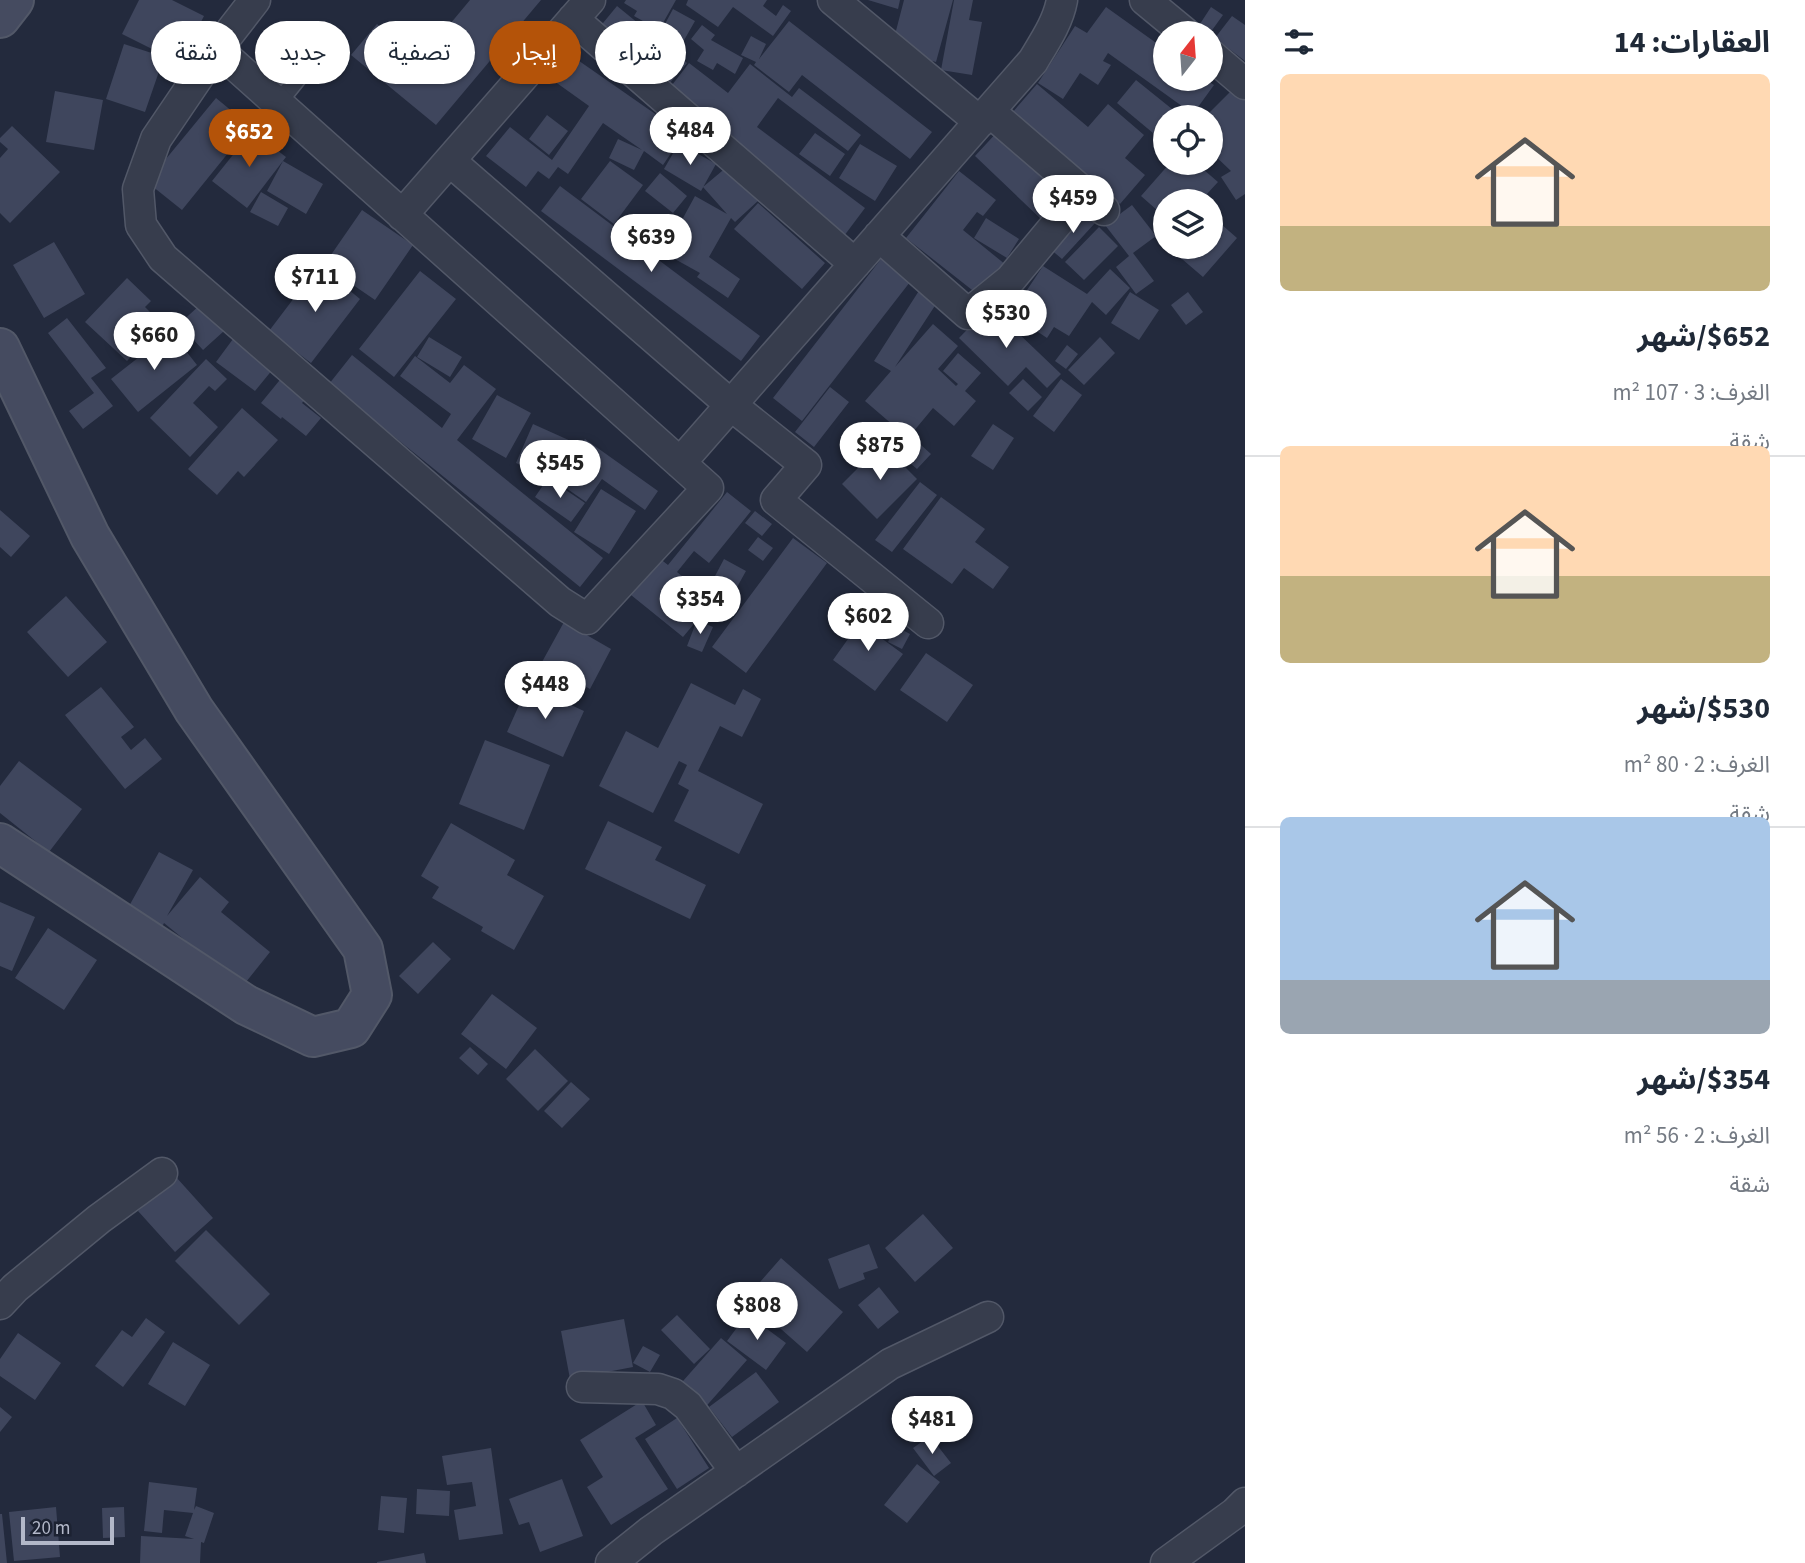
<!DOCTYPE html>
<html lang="ar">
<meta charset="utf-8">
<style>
:root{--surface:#fff;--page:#f2f2f3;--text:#1f2937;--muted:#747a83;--line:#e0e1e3;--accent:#b45309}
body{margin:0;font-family:"Source Sans 3","Noto Sans Arabic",sans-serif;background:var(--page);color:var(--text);direction:rtl;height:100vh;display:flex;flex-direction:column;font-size:26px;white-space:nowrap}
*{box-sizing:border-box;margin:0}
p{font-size:23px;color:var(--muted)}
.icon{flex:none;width:38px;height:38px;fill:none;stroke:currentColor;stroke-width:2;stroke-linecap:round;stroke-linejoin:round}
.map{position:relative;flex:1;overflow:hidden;direction:ltr}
.panel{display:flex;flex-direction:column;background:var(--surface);width:560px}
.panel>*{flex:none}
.banner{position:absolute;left:21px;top:21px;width:665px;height:63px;direction:rtl;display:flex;gap:14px}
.needle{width:46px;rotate:17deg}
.controls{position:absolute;left:1153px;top:21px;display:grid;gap:14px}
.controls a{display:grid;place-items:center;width:70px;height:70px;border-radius:50%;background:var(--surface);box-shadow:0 2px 5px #0004;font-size:35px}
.scale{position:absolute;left:21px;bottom:18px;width:93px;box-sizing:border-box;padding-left:7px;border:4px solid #b3b8c9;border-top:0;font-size:19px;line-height:24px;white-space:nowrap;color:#b3b8c9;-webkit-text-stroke:5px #1c2232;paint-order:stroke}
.price{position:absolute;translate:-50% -60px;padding:0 16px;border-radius:24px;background:#fff;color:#222;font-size:23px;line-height:46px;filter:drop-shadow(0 2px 4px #0008)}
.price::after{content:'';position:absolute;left:50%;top:42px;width:21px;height:16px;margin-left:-10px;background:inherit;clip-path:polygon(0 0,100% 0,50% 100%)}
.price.on{background:var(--accent);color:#fff}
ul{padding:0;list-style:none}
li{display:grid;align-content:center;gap:14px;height:371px;padding:0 35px}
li+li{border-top:2px solid var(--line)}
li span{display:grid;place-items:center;height:217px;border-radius:10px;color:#555}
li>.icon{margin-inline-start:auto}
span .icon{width:126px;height:126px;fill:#fffc;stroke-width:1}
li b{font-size:30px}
h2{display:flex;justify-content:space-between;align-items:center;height:84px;padding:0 35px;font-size:30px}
.chip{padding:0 24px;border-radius:32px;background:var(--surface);box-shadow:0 2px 5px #0004;font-size:24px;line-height:63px}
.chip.on{background:var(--accent);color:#fff}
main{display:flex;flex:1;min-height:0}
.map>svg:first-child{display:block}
.building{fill:#3f465d}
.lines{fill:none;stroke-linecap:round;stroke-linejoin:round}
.service-casing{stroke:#525868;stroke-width:19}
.minor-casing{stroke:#525868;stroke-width:33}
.secondary-casing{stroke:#525868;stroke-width:42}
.service{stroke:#373d4d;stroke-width:16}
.minor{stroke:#373d4d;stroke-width:30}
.secondary{stroke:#454b60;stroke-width:38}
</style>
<main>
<section class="panel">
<h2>العقارات: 14<svg class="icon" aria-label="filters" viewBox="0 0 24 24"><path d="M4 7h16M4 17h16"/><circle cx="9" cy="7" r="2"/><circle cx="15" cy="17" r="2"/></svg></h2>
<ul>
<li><span style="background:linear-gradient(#ffd9b3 70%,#c2b280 0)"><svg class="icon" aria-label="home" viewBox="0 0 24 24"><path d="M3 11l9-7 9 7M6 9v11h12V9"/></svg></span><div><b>$652/شهر</b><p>الغرف: 3 · 107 m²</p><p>شقة</p></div></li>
<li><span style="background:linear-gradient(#ffd9b3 60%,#c2b280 0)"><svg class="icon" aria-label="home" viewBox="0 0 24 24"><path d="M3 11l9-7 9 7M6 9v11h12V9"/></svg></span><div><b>$530/شهر</b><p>الغرف: 2 · 80 m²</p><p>شقة</p></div></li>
<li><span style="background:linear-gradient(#a9c7e8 75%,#9aa5b1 0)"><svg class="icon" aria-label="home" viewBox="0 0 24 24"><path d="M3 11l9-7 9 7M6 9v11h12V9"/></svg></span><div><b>$354/شهر</b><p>الغرف: 2 · 56 m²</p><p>شقة</p></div></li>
</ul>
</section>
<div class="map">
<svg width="1245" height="1563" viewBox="0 0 1245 1563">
<rect width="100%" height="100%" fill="#232a3d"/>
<!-- building -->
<path class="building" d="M139,0H172L204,16L180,63L122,34Z
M470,0H541L436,125L351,55L377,24L420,60Z
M626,0H676L659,30L634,16L637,11L624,3Z
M688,0H767L763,6L776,16L783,5L791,11L773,36L733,7L718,27L686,5Z
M868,0H900L898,9Z
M904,0H953L936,62L891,50Z
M954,0H973L969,20L982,22L972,75L941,70Z
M617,6L687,63L663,91L594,34Z
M1106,7L1166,50V79H1205L1214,85L1193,114L1108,53L1103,61L1111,65L1098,85L1080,73L1063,99L1038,83L1075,26L1087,33Z
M1211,7L1223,15L1210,33H1207L1198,27Z
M673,9L695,21L679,49L658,37Z
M1232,16L1245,25V61L1215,38Z
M789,21L932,132L910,159L802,75L789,92L754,65L756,62L741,55L751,36L766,44L759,59Z
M702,25L715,35L711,40L743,58L735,74L717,63L713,70L697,61L704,50L691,39Z
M124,44L164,57L145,112L106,99Z
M572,56L684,134L663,165L644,151L634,170L609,158L618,139L642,150L603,123L568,174L558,167L549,179L538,171L526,187L486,156L510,127L552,160L589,106L554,81Z
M689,63L728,93L750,64L792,97L799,88L861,135L848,151L778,98L757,127L865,208L844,236L662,98Z
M1136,80L1172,109L1153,133L1117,103Z
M1037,84L1088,127L1108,104L1144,135L1125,158L1145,175L1120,204L1012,113Z
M1234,88L1245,98V194L1236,200L1221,177L1231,171L1211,152V117H1205Z
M55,91L103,100L94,150L46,142Z
M216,98L250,126L182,210L147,182Z
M547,115L568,131L549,155L529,139Z
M12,126L60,172L10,223L0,213V158L8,149L0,142V138Z
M999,130L1067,194L1042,220L975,156Z
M252,131L286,157L247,208L212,181Z
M815,133L845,154L830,176L799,154Z
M679,143L716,164L701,191L664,169Z
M860,144L897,166L875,201L839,178Z
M283,161L323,184L306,214L267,191Z
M610,161L643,185L614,224L581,199Z
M1170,163H1196L1218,182L1206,195L1220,208L1213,217L1237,238L1203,277L1168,247H1211V201H1166V218L1141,196Z
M728,166L759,200L735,222L731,218L709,257L740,279L728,298L697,277L700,273L664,253L695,196L727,214L703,187Z
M959,171L996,200L983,216L977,212L963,230L1006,265L981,297L906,238Z
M660,173L687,196L673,213L645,191Z
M560,186L760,336L741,361L541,211Z
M261,192L288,208L278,226L250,212Z
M758,203L825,263L802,289L734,229Z
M1132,205L1156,236L1133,253L1154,281L1136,294L1116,267L1129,256L1105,225Z
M362,210L413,245L375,300L324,265Z
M1083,210L1096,222L1062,259L1049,248Z
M986,218L1019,239L1007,258L974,238Z
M1099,227L1118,246L1084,280L1065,262Z
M54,242L85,294L44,318L13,265Z
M888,250L917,273L802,421L773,398Z
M319,265L360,299L311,363L269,331Z
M1043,266L1087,294L1110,269L1130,288L1106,315L1092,302L1069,336L1054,327L1047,338L1011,314Z
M420,271L456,299L394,377L359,349Z
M127,278L151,301L145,307L162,324L127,361L85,322Z
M922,286L940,298L895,367L933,324L958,346L938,369L956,386L958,384L943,371L958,353L981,373L965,391L976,401L954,426L933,408L908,438L865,401L891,371L874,361Z
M1130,292L1159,310L1139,340L1111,323Z
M1188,292L1203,312L1186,325L1171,305Z
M200,305L224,331L203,350L179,324Z
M990,306L1061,374L1047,388L1026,367L1008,386L959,338Z
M67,318L106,368L91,378L113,406L83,429L69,411L94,393L48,333Z
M171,332L197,365L138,412L111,379Z
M429,337L462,357L450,377L417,357Z
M1100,337L1115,353L1084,385L1068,370Z
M233,339L273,369L255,391L216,362Z
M1067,345L1078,354L1066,369L1055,361Z
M352,355L442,428L451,414L400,376L415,356L450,383L464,365L496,389L457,440L603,558L580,587L329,384Z
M206,359L227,379L215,391L209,386L193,403L218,427L190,457L150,418Z
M288,370L313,390L302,403L321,418L306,436L282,417L281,419L261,403Z
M1023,379L1042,397L1028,411L1009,393Z
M1061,379L1082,395L1054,432L1033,416Z
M830,387L849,402L814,447L795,432Z
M497,395L531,413L506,458L472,439Z
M242,408L278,440L244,477L238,471L217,495L188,469Z
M864,422L877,429L868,444L855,436Z
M533,424L573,442L556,481L585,439L658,491L645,510L602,479L586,502L556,481L516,463Z
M993,424L1014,438L993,470L971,456Z
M911,436L931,454L917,469L897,452Z
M882,444L917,479L877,519L842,484Z
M548,478L585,503L571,522L535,497Z
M920,482L937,495L892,552L875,540Z
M601,489L636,511L609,554L574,532Z
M727,492L751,511L709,563L694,551L677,572L705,595L724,559L746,571L726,607L708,597L713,601L683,637L631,595L659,558L668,565Z
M941,497L985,529L975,542L1009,567L993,589L964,568L952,584L903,549Z
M0,510L30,536L11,557L0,547Z
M755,511L772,524L762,536L745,523Z
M758,537L773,548L763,561L748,550Z
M793,538L827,563L746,673L712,647Z
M66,596L107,642L68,677L27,632Z
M868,611L886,624L877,635L903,654L875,691L833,660Z
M697,620L713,627L702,652L687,646Z
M564,622L611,649L590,689L542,662Z
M895,626L910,634L902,649L888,642Z
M926,653L973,685L947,722L900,690Z
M691,683L735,705L743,689L761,699L742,737L720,726L698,771L763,804L739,854L674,821L689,790L678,784L687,765L679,761L653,813L599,786L626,731L658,748Z
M528,685L584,711L563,757L507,732Z
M101,687L134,727L121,737L131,750L145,738L162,759L125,789L65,715Z
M485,740L550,765L524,830L459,804Z
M19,761L82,809L49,852L0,813V786Z
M608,821L662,847L655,860L706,885L690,919L585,869Z
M451,823L515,860L507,875L544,896L514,950L481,931L483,927L432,898L439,887L421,876Z
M159,852L193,870L167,916L200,877L229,902L221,912L270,952L242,987L164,923L162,927L128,908Z
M0,902L35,917L12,971L0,966Z
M48,928L97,960L64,1010L15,978Z
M433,942L451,959L418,994L399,976Z
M492,994L537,1028L506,1069L461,1034Z
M470,1047L488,1064L478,1075L459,1058Z
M535,1049L568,1081L538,1111L506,1079Z
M571,1082L590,1099L562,1128L544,1111Z
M176,1177L213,1218L175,1252L138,1211Z
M923,1214L953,1248L915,1282L885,1248Z
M206,1230L270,1294L239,1325L175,1261Z
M869,1244L878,1268L863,1273L865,1279L839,1289L828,1259Z
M781,1258L843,1312L807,1352L746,1298Z
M879,1287L899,1312L878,1329L858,1305Z
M747,1314L786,1343L766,1370L727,1341Z
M677,1315L710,1349L694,1364L661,1330Z
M146,1318L165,1332L123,1387L95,1366L122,1330L132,1337Z
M624,1319L633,1367L570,1379L561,1331Z
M18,1333L61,1363L35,1400L0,1376V1359Z
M721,1338L747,1360L694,1420L668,1398Z
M173,1342L210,1365L185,1406L148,1384Z
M643,1346L660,1355L650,1372L633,1363Z
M756,1372L779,1402L732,1437L709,1407Z
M642,1401L656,1425L635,1438L668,1489L611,1525L587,1487L603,1477L580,1440Z
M0,1407L12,1417L0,1432Z
M677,1418L709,1468L677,1489L645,1439Z
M930,1436L951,1463L934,1476L913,1448Z
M491,1448L503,1534L459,1540L454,1510L476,1506L472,1482L447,1485L442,1456Z
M917,1464L940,1482L907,1523L884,1505Z
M562,1479L583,1536L540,1552L529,1522L519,1525L509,1499Z
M149,1482L197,1488L194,1510L196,1506L214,1513L204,1543L201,1542L200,1563H140L141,1536L194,1539L185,1536L193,1513L164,1510L162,1533L144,1531Z
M417,1489L450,1491L449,1516L416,1514Z
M381,1496L407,1498L404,1533L378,1530Z
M56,1507L60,1557L14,1561L9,1512Z
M124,1507L125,1537L103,1538L102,1508Z
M0,1514H2L7,1563H0Z
M424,1553L426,1563H377V1562Z"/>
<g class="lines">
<defs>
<path id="service" d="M278,103L327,42"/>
<path id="minor" d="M833,0L980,122
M1145,0L1185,33
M573,19L855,264
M217,49L708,488L587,619L560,602L163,258L141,225L138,189L156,139L217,49L255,0
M1211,55L1245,84
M989,111L1104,210
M450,161L731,405L806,465L776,500L928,623
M402,215L590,0
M879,236L968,314L1010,280L1083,192
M680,463L1033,61C1045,41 1058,22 1062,0
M0,1304L15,1288L99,1219L162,1173
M582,1387L658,1389L673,1394L688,1406L736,1472
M611,1563L651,1531L890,1364L988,1317
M1166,1563L1235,1513L1245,1503"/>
<path id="secondary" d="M0,18L14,0
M0,348L90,536L194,710L363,949L372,995L351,1028L313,1037L246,1005L0,843"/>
</defs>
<!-- service casing -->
<use href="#service" class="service-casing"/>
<!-- minor casing -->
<use href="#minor" class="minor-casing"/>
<!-- secondary casing -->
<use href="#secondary" class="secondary-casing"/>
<!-- service -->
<use href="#service" class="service"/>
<!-- minor -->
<use href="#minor" class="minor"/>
<!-- secondary -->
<use href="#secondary" class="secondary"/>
</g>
</svg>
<div class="controls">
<a><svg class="needle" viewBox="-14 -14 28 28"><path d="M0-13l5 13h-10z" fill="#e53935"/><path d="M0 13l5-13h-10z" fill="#747a83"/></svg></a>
<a><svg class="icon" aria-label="locate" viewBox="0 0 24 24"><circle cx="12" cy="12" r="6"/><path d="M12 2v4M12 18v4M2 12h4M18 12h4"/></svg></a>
<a><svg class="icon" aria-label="layers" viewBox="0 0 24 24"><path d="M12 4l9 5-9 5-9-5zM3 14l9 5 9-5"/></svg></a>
</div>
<div class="scale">20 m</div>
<b class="price" style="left:690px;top:167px">$484</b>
<b class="price on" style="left:249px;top:169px">$652</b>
<b class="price" style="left:1073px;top:235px">$459</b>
<b class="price" style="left:651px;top:274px">$639</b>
<b class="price" style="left:315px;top:314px">$711</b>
<b class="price" style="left:1006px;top:350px">$530</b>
<b class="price" style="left:154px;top:372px">$660</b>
<b class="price" style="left:880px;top:482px">$875</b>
<b class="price" style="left:560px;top:500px">$545</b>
<b class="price" style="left:700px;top:636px">$354</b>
<b class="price" style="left:868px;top:653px">$602</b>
<b class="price" style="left:545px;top:721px">$448</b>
<b class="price" style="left:757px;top:1342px">$808</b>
<b class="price" style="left:932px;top:1456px">$481</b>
<div class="banner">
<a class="chip">شراء</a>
<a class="chip on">إيجار</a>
<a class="chip">تصفية</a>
<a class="chip">جديد</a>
<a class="chip">شقة</a>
</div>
</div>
</main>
